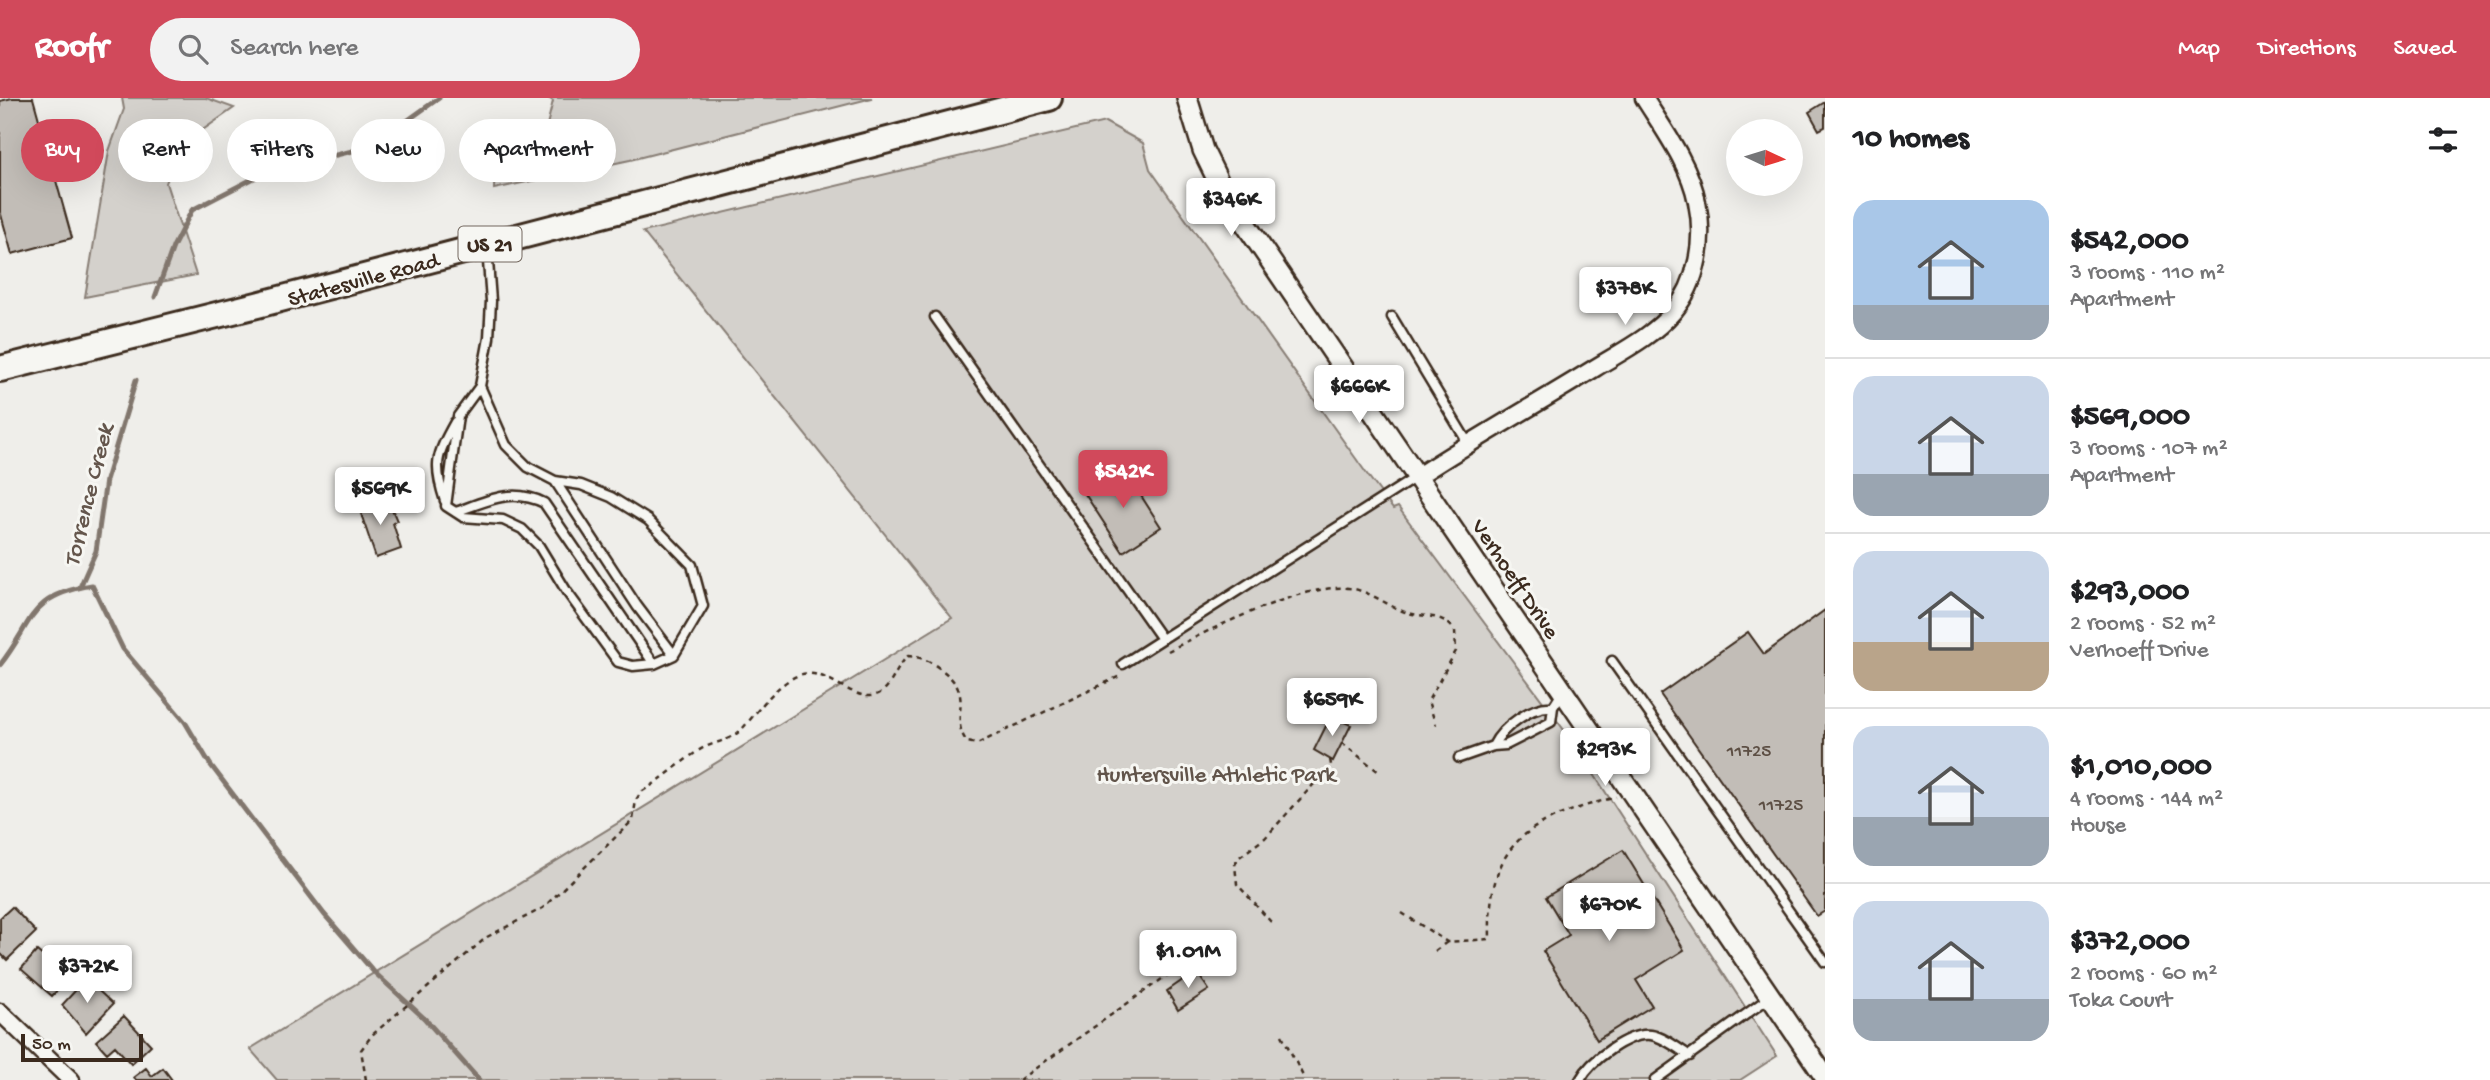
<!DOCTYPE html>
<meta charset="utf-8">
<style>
:root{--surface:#fff;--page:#f2f2f2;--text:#202124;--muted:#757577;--line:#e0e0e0;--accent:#d1495b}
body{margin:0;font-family:"Gochi Hand",sans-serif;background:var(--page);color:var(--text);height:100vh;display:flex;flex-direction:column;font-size:26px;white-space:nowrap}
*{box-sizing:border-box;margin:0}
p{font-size:23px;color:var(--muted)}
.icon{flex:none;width:38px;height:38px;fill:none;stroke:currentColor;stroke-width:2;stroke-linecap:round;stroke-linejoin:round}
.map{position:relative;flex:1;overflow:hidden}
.panel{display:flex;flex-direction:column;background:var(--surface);width:665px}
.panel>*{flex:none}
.banner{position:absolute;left:21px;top:21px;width:665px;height:63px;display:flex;gap:14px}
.needle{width:46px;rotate:94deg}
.controls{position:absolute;left:1726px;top:21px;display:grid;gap:14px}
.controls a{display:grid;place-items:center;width:77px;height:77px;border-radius:50%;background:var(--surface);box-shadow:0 7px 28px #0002;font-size:35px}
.scale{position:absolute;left:21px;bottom:18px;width:122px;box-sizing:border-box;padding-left:7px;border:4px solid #3b2a1e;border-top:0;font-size:19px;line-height:24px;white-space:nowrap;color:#3b2a1e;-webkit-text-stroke:5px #f6f6f2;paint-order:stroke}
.price{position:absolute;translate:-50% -60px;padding:0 16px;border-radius:7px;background:#fff;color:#222;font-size:23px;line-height:46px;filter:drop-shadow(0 2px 4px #0008)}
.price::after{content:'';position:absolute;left:50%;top:42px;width:21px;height:16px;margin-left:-10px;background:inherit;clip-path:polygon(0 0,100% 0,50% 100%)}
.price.active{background:var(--accent);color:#fff}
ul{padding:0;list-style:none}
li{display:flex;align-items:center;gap:21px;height:175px;padding:0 28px}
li+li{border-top:2px solid var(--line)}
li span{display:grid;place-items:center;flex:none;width:196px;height:140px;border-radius:21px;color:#555}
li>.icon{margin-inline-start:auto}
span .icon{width:84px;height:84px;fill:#fffc;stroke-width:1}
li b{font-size:30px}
h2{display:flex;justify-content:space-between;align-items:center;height:84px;padding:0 28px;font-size:30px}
.chip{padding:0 24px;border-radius:32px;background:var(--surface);box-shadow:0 7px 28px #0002;font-size:24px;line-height:63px}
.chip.active{background:var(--accent);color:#fff}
header{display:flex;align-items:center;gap:42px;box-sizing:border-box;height:98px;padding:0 35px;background:var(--accent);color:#fff}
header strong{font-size:33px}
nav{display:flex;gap:38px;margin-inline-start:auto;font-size:24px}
.search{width:490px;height:63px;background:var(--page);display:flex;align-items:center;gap:18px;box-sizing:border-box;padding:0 24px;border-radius:38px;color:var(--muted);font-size:26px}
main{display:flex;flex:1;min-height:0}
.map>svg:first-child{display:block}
.green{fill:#d4d1cc;stroke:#887e75;stroke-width:2}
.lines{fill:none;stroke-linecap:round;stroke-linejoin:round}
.stream{stroke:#81766d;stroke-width:5}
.building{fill:#c2bdb7;stroke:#3b2a1e;stroke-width:2}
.service-casing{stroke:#3b2a1e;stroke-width:13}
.minor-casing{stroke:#3b2a1e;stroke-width:21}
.tertiary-casing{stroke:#3b2a1e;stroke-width:24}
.primary-casing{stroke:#3b2a1e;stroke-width:30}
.path{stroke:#3b2a1e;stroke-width:2.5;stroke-dasharray:5 5;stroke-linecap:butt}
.service{stroke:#f6f6f2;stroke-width:8}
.minor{stroke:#f6f6f2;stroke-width:16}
.tertiary{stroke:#f6f6f2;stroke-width:19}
.primary{stroke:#f6f6f2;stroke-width:24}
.labels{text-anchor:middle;stroke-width:6;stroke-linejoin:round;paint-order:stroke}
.number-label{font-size:19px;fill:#5d4f44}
.shield{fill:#f6f6f2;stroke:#73675e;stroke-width:2}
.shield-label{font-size:21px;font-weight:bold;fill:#3b2a1e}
.street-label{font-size:23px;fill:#3b2a1e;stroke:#f6f6f2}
.park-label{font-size:23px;fill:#61544a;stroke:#f6f6f2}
.water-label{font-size:24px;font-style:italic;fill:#64564c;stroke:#f6f6f2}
</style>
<header>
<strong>Roofr</strong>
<div class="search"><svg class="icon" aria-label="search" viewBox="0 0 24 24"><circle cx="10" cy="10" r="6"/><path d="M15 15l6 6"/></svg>Search here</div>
<nav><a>Map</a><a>Directions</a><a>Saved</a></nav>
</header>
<main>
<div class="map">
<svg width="1825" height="982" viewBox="0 0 1825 982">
<rect width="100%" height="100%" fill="#efeeea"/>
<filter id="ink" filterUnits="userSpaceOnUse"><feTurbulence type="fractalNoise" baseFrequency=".0143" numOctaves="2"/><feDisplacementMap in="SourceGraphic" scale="14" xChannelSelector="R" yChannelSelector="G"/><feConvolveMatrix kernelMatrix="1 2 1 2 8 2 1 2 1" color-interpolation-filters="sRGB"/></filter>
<g filter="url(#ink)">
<!-- green -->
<path class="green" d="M122,0H206L234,10L180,48L166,85L196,177L85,199L109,53L124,11Z
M548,0H872L630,62L494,91L495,57L546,31L553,3Z
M1105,24L1143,45L1150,71L1369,379L1393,411L1398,409L1573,644L1777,958L1740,982H277L250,951L952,520L643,134Z"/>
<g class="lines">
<!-- stream -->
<path class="stream" d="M383,40L439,0
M155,199L173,149L192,112L266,74L365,50
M80,489L96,453L106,382L136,282
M0,567C35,523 26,499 92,487L123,551L185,624L210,666L324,816L374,874L425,921L479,982"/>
</g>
<!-- building -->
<path class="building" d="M12,0H33L72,140L12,156L0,113V3Z
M1825,4V29L1819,32L1809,14Z
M1124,371L1161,429L1123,454L1085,396Z
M383,399L387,413L392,411L397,423L393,425L401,451L376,460L358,407Z
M1825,512V813L1817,818L1660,596L1748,534L1764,556Z
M1331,618L1351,627L1333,663L1314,652Z
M1623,752L1684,852L1636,882L1652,908L1597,942L1543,853L1569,837L1546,799Z
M12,809L36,834L7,862L0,855V820Z
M37,853L68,880L52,898L21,871Z
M1196,873L1209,892L1178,912L1167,893Z
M86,881L113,906L86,935L62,907Z
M124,918L151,947L131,966L115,948L107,955L96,943Z
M146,970L152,978L163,970L172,982H136L134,979Z"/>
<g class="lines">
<defs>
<path id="service" d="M935,219L1162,541
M1392,219L1468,345
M480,288L506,347L528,369L555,383L581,387L611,399L648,422L692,467L703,508L674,557L654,566L633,568L618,564L567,494L539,448L522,431L503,422L463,419L446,408L458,318L480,288L489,240L491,203L487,150
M555,383L637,508L674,557
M445,403C433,367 436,358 455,324
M456,414C486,403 512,389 544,405L654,566
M1612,563L1825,864
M1123,566L1416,379
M1493,648C1502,629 1532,607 1553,609
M1459,660L1493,648L1506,647L1551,624L1553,609L1562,595
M1580,982C1590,963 1628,934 1651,937C1664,939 1679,951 1690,958
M1655,982L1770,899"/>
<path id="minor" d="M1418,378C1476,340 1537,306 1595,270C1621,254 1653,238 1673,214C1698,185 1705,141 1697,104C1690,67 1664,32 1644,0
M0,914L71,982"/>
<path id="tertiary" d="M1187,0L1203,52L1223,93L1825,979"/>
<path id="primary" d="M0,271L257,207L1049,0"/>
</defs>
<!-- service casing -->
<use href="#service" class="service-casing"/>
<!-- minor casing -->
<use href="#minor" class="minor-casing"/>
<!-- tertiary casing -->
<use href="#tertiary" class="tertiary-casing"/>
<!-- primary casing -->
<use href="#primary" class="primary-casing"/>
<!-- path -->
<path class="path" d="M1168,553C1209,532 1310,481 1354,491C1373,495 1389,509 1408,515C1427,520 1443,515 1455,533L1456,553L1428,603L1436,627
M1342,645L1379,674
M1402,815L1447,844L1490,841C1487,742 1528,723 1616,699
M1271,824L1237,786L1235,767L1238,760L1265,740L1331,667L1330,661
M1435,853L1447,844
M1282,937L1305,982
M366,982L361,952L372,937L487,839L543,810L633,722L636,702L641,694C662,682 678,666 698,653C711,644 729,644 741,632C758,614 774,587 799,577C828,567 859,613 883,593C894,583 897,568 908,558C921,559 928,562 939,570C979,598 947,617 967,644L977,646L1122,577
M1019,982L1203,852L1210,851L1232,859"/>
<!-- service -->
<use href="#service" class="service"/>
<!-- minor -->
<use href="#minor" class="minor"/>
<!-- tertiary -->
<use href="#tertiary" class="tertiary"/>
<!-- primary -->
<use href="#primary" class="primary"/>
</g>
</g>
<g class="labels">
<!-- number labels -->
<g class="number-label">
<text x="1749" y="658">11725</text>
<text x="1781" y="712">11725</text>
</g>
<!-- shield labels -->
<rect class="shield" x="458.5" y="128.5" width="63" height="35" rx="5"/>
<g class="shield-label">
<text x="490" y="153">US 21</text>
</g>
<!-- street labels -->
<g class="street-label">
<text transform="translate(363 180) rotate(-15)" y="8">Statesville Road</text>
<text transform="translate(1517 480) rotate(56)" y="8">Verhoeff Drive</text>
</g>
<!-- park labels -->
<g class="park-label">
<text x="1216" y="683">Huntersville Athletic Park</text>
</g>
<!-- water labels -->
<g class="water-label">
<text transform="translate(87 397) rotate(-76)" y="8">Torrence Creek</text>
</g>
</g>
</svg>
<div class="controls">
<a><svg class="needle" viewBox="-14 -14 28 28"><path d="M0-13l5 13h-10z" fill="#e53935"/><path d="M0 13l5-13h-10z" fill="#757577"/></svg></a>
</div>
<div class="scale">50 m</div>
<b class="price" style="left:1231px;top:140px">$346K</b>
<b class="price" style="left:1625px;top:229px">$378K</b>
<b class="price" style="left:1359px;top:327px">$666K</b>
<b class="price active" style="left:1123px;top:412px">$542K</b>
<b class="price" style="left:380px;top:429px">$569K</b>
<b class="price" style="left:1332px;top:640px">$659K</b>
<b class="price" style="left:1605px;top:690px">$293K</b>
<b class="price" style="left:1609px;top:845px">$670K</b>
<b class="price" style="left:1188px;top:892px">$1.01M</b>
<b class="price" style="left:87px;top:907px">$372K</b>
<div class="banner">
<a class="chip active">Buy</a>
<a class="chip">Rent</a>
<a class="chip">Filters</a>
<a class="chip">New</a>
<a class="chip">Apartment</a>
</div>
</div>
<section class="panel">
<h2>10 homes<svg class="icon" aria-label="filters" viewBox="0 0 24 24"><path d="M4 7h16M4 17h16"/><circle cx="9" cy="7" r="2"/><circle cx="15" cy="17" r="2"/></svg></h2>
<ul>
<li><span style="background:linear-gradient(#a9c7e8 75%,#9aa5b1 0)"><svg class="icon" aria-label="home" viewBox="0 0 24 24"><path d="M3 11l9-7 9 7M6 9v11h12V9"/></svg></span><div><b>$542,000</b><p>3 rooms · 110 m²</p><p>Apartment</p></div></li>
<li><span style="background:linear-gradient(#c9d6e8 70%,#9aa5b1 0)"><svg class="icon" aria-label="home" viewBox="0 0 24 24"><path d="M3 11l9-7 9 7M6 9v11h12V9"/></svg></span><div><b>$569,000</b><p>3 rooms · 107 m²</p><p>Apartment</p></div></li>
<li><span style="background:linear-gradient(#c9d6e8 65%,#b9a48a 0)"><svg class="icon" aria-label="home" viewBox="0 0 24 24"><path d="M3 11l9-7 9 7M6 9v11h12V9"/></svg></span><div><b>$293,000</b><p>2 rooms · 52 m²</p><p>Verhoeff Drive</p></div></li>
<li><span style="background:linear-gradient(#c9d6e8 65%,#9aa5b1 0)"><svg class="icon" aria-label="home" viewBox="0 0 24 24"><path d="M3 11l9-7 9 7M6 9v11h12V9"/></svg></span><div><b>$1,010,000</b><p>4 rooms · 144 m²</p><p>House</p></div></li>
<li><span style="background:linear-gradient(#c9d6e8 70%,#9aa5b1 0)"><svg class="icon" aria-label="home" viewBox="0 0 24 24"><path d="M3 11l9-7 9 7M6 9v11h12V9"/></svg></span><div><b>$372,000</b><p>2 rooms · 60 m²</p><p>Toka Court</p></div></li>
</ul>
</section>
</main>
